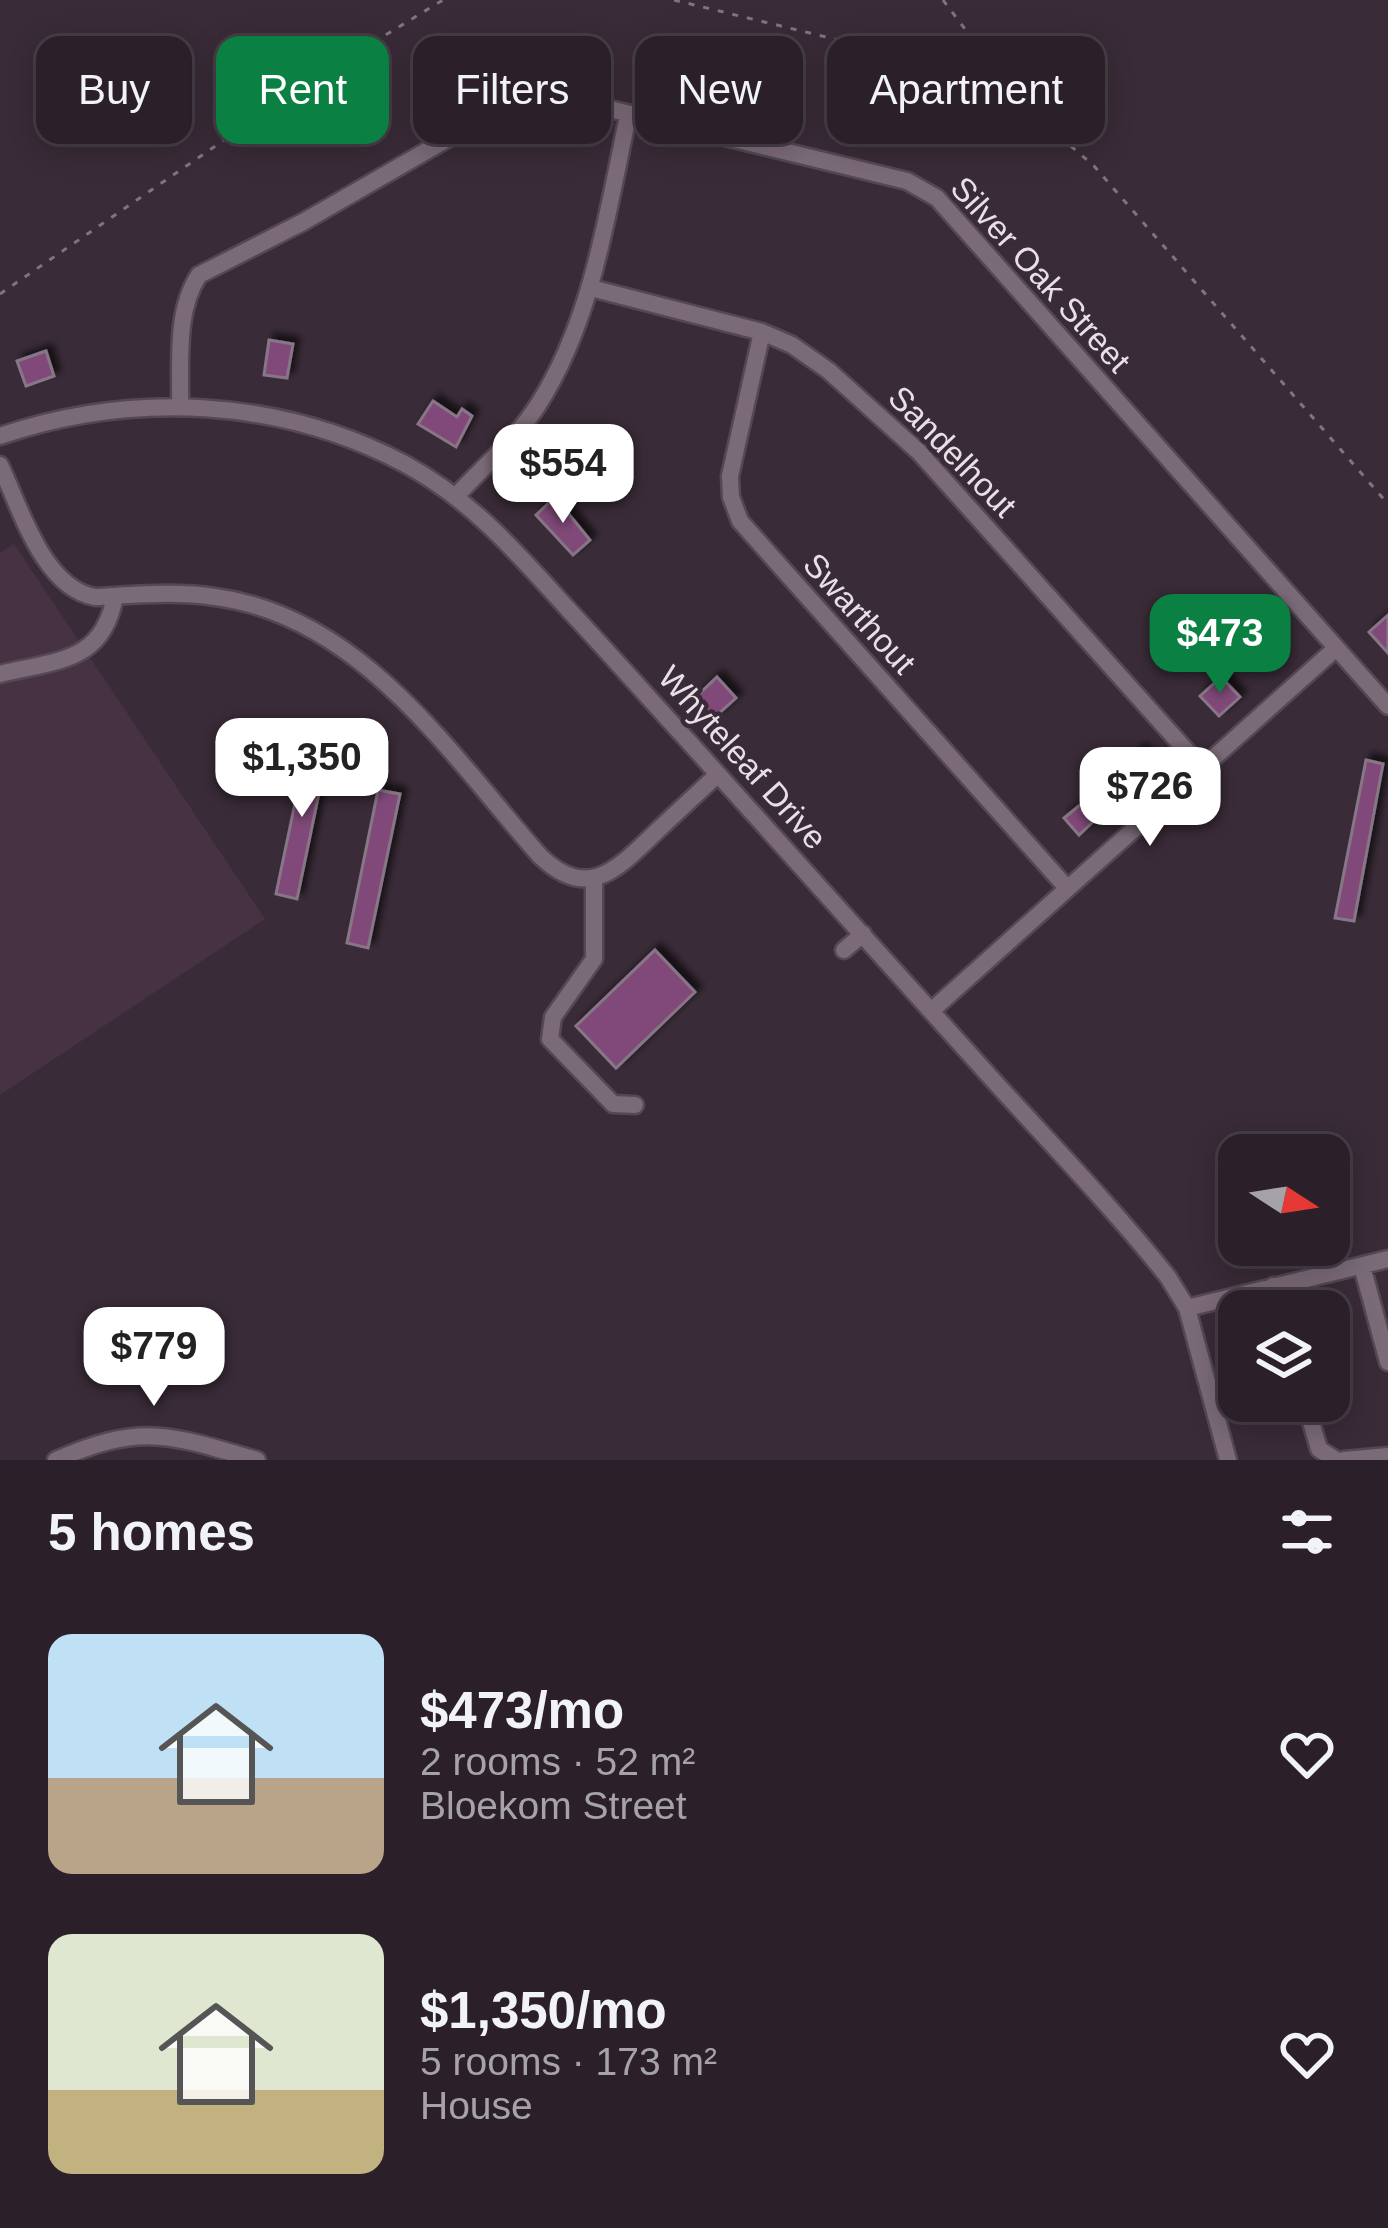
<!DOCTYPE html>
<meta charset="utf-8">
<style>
:root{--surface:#2b2029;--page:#332831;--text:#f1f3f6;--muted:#a6a3a8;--line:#473e46;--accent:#0b8043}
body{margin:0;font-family:Arial,sans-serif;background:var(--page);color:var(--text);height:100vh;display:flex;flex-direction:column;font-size:45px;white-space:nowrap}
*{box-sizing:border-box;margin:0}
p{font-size:39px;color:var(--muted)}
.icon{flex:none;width:66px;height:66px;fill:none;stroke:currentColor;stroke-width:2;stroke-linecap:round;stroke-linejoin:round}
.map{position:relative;height:1460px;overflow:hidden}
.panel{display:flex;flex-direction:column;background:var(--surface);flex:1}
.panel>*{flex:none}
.top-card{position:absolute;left:36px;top:36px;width:1317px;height:108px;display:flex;gap:24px}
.needle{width:78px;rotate:102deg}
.buttons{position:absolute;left:1218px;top:1134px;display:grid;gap:24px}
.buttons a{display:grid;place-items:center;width:132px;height:132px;border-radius:24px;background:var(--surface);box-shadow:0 6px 30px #0003,0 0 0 3px var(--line);font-size:60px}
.price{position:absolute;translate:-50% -102px;padding:0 27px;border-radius:24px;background:#fff;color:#222;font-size:39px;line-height:78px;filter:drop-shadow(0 3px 6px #0008)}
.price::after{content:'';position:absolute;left:50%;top:72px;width:36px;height:27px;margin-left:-18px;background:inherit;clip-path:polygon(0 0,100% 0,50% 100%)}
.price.on{background:var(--accent);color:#fff}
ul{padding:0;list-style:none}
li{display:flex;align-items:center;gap:36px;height:300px;padding:0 48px}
li span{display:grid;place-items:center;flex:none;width:336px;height:240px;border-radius:24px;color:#555}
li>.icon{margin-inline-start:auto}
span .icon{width:144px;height:144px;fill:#fffc;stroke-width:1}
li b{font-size:51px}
h2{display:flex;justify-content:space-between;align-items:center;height:144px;padding:0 48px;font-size:51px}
.chip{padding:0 42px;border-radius:24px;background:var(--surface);box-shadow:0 6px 30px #0003,0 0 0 3px var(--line);font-size:42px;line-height:108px}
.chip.on{background:var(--accent);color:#fff}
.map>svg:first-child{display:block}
.built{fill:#463243}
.building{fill:#804979;stroke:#877685;stroke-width:3;filter:url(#shadow)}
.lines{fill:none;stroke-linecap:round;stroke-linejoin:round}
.minor-casing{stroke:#544852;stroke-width:21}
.path{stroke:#81747f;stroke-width:3;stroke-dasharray:6 9;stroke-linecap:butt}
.minor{stroke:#7b6a78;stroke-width:16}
.labels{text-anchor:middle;stroke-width:9;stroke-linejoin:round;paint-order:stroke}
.street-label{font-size:33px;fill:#e9dfe7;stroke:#392b37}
</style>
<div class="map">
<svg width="1388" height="1460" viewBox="0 0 1388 1460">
<defs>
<filter id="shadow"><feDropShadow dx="6" dy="-6" stdDeviation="3" flood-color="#0009"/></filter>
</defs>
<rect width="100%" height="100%" fill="#392b37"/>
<!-- built -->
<path class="built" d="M14,544L265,919L0,1095V553Z"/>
<!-- building -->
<path class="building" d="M269,340L293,344L287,378L264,375Z
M46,351L54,376L26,386L17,361Z
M433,401L457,417L462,409L472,416L456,447L418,424Z
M555,497L590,540L573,555L536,515Z
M1388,615V653L1369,632Z
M717,677L736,698L716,716L694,699Z
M1221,677L1240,697L1219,716L1200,696Z
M308,741L329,745L297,899L276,894Z
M1140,750L1152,763L1137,776L1144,783L1127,798L1110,780Z
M1366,760L1383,764L1354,921L1335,918Z
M378,790L400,794L368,948L347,943Z
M1086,800L1099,816L1079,835L1064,818Z
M655,950L695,992L616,1068L576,1026Z"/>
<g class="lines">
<defs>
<path id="minor" d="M591,288L762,332L792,345L829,371L919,452L1201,767
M762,332L730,476L731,497L740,521L1067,888
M180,405C181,362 175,311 199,275L303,222L520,97L556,96L907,181L937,198L1388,706
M0,436C133,391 280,398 405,464C473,501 516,552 567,608C608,652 648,697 689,742C791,854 892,967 993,1080C1052,1145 1113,1208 1168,1277L1187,1308L1228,1460
M0,465C20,507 43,588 95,597C135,595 176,591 215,597C361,616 450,754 540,856C589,903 618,868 657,831C677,812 698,793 718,774
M457,495C484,466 517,438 538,405C593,319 607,213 628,116
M0,674C57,660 103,663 115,596
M594,878V959L553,1017L550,1039L613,1104L635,1105
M844,950L863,934
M931,1011L1334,650
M1362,1266L1388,1362
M1273,1286L1280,1311
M1187,1308L1388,1259
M1305,1401L1319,1449L1336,1460
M56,1460C143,1422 169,1435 257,1460
M1344,1460L1388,1456"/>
</defs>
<!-- minor casing -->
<use href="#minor" class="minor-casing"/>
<!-- path -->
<path class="path" d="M674,0L896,54L975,62L993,71
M943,0L1021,103L1094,166L1388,504
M0,294L310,81L443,0"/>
<!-- minor -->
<use href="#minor" class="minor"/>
</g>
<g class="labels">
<!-- street labels -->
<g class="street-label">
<text transform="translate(1041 274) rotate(48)" y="12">Silver Oak Street</text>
<text transform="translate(953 451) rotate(46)" y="12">Sandelhout</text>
<text transform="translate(860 613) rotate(48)" y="12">Swarthout</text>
<text transform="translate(743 757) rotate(48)" y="12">Whyteleaf Drive</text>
</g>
</g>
</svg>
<div class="buttons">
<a><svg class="needle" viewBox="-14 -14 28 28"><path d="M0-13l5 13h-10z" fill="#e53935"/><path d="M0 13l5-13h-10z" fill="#a6a3a8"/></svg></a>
<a><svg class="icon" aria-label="layers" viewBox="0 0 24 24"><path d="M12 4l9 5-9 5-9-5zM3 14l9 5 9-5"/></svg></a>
</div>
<b class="price" style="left:563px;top:526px">$554</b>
<b class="price on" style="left:1220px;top:696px">$473</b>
<b class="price" style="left:302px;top:820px">$1,350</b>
<b class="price" style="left:1150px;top:849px">$726</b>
<b class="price" style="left:154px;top:1409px">$779</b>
<div class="top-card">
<a class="chip">Buy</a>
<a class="chip on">Rent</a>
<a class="chip">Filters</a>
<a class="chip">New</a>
<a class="chip">Apartment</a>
</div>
</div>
<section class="panel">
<h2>5 homes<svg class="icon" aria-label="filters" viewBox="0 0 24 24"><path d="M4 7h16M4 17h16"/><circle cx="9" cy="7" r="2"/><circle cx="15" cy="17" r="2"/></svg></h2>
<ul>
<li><span style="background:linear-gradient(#bfe0f5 60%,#b9a48a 0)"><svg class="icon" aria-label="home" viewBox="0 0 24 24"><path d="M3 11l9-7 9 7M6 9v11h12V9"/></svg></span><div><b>$473/mo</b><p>2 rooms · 52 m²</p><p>Bloekom Street</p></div><svg class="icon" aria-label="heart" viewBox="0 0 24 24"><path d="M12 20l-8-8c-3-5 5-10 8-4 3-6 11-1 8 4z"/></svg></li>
<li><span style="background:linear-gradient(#dfe7d0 65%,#c2b280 0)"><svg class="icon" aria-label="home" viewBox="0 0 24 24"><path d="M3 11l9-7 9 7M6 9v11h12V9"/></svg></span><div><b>$1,350/mo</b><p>5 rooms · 173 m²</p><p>House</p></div><svg class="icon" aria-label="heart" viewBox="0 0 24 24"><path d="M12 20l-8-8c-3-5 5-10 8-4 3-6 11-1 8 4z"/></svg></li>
</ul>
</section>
